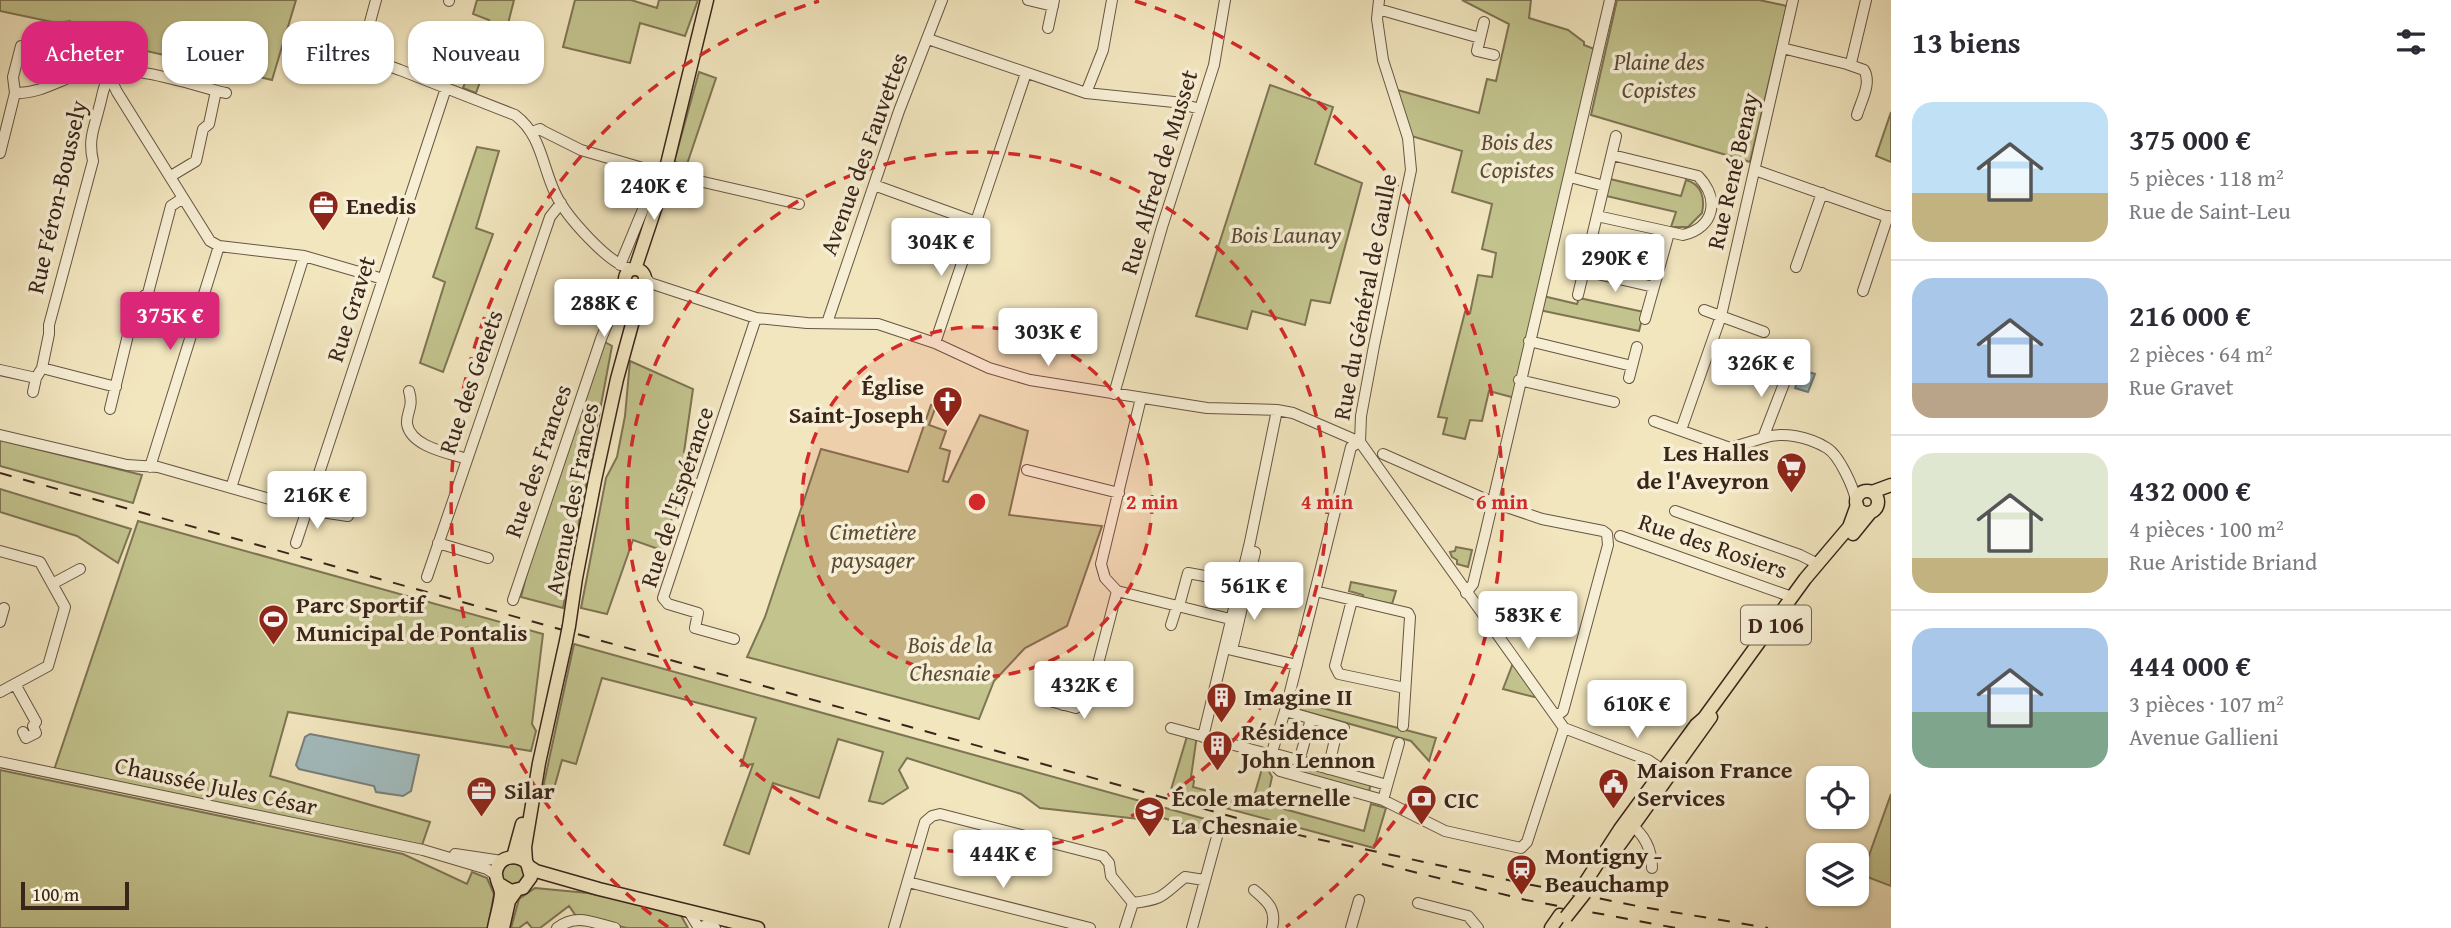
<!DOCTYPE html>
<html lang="fr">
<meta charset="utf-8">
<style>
:root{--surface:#fff;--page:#f7f7f7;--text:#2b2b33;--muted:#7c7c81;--line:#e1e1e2;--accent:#db2777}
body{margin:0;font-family:"Gentium Book Plus",serif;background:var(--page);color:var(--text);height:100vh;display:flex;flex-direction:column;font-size:26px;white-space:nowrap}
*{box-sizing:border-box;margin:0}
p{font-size:23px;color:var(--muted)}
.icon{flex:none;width:38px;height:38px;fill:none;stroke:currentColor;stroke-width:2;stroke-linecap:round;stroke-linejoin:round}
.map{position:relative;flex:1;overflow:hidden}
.sheet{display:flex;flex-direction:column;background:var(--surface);width:560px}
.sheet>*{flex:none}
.hud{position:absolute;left:21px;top:21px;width:665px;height:63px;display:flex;gap:14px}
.tools{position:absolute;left:1806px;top:766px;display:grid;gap:14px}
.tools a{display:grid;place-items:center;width:63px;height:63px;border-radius:14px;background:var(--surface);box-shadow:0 2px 5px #0004;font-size:35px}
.scale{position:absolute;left:21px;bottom:18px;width:108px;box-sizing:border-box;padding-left:7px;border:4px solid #3a251a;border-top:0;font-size:19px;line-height:24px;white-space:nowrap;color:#3a251a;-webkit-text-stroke:5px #f7efd5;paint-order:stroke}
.price{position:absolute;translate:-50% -60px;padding:0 16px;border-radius:7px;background:#fff;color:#222;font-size:23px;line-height:46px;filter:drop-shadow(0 2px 4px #0008)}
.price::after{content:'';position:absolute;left:50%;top:42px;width:21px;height:16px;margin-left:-10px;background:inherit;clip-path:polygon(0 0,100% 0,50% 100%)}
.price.selected{background:var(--accent);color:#fff}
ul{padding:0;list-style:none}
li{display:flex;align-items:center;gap:21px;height:175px;padding:0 21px}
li+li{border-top:2px solid var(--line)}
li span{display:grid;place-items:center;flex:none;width:196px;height:140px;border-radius:21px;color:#555}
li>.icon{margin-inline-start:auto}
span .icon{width:84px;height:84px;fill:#fffc;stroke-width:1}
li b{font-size:30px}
h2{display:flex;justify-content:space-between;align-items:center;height:84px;padding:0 21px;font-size:30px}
.chip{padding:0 24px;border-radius:21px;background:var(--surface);box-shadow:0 2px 5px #0004;font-size:24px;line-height:63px}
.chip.selected{background:var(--accent);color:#fff}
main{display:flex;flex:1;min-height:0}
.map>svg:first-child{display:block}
.green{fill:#c2c38d;stroke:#7e7454;stroke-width:2}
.water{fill:#a2bcbe;stroke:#78807c;stroke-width:2}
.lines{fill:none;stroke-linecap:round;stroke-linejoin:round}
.minor-casing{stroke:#685543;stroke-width:12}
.major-casing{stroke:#3a251a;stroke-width:15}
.minor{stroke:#f7efd5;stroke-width:10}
.major{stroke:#f2e6bf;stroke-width:12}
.rail{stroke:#3a251a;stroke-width:2;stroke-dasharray:12 12;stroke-linecap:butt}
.major-bridge-casing{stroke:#3a251a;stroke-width:15;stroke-linecap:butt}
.major-bridge{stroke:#f2e6bf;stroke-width:12}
.ring{fill:none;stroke:#d62828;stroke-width:3.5;stroke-dasharray:12 9}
.labels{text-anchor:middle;stroke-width:7;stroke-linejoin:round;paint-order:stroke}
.shield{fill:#f7efd5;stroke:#736252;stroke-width:2}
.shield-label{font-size:23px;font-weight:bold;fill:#3a251a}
.park-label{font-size:24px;font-style:italic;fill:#5c4c37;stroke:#f7efd5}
.street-label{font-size:24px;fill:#3a251a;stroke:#f7efd5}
.poi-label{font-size:24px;font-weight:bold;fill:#3a251a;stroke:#f7efd5;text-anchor:start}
.centre{fill:#d62828;stroke:#f7efd5;stroke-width:3.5}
.ring-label{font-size:21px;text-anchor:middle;font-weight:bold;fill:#d62828;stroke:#f7efd5;stroke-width:7;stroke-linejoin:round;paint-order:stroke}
</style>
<main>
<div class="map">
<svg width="1891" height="928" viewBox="0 0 1891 928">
<rect width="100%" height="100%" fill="#f2e6bf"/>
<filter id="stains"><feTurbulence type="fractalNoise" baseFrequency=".00286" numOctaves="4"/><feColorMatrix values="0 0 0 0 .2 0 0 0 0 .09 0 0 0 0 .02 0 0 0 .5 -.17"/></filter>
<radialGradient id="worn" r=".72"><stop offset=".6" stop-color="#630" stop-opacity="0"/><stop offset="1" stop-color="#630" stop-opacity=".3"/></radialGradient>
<!-- green -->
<path class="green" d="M0,0H296L272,80L77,35L70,21L57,23L0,11Z
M477,0H514L496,71H484L476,93L463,88L489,20L473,14Z
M575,0H631L657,8L659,0H698L685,36L640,23L630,63L563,47Z
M1462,0H1531L1529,18L1568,30L1584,42V45L1597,50L1515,398L1489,391L1482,421L1470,420L1465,439L1443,434L1447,418L1438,417L1465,312L1470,313L1478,275L1492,277L1496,253L1482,249L1492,204L1452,192L1462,151L1408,135L1394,89L1479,113L1487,79L1496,81L1509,24Z
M1617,0H1759L1787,6L1750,162L1591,115Z
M699,72L716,78L684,173L680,172L682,164L674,162Z
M1270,85L1333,107L1315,164L1362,183L1330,303L1311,300L1305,325L1252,311L1247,329L1196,316Z
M1891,112V162L1876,156Z
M477,147L499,151L476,228L493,234L443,372L420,363L445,282L433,277Z
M1606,178L1681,196L1686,180C1702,184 1705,199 1702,213L1688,227H1671L1676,212L1602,195Z
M1543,296L1577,304L1579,298L1644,312L1639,331L1539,310Z
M603,341L612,346L563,608L521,597L531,556Z
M630,361L693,389L684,452L694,455L661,550L633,540L607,614L581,608L606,478L617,457L625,416Z
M931,405L936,406L929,425L946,431L940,448L950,451L943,481L948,482L980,415L1028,431L1009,515L1102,526L1067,626L1025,648L994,681L979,719L747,657L765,617L821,449L908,472Z
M0,440L142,475L133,503L0,466Z
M0,489L131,529L118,563L77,536L0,512Z
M138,521L543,634L532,724L536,731L531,751L288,712L270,776L430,822L422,845L54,770Z
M1456,547L1472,550L1468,567L1457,564V560L1452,557L1450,552L1455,551Z
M1351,582L1396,591L1392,604L1364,598L1363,595L1349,591Z
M574,644L1205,819L1202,829L1145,813L1139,819L1040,808L1021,794L907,758L899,770L908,788L883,804L869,801L883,752L838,739L819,798L773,783L749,854L724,845L753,764L741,766L756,718L602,678L576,764L562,760L551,799L541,797Z
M1513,663L1536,696L1534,697L1503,689Z
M1296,701L1436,738L1429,761L1411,741L1293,708Z
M1188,733L1197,735L1191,777L1194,781L1193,787L1252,803L1264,762L1272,777L1266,804L1364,831L1371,804L1386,808L1374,848L1170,793Z
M1290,760L1371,782L1369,792L1288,770Z
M0,770L403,854L467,884L472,872L487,878L494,894L488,928H0Z
M1891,794V886L1862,875Z
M520,862L527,873L517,887L502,881L500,870L504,865Z
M535,888L588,893L679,912L688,928H627L576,916L569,906L540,928H532L527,922L519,928H511L519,899Z"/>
<!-- water -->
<path class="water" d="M1802,370L1815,374L1808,392L1795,388Z
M310,734L419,755L411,791L403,796L376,792L374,786L299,769L296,765L305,737Z"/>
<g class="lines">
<defs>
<path id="minor" d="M1028,0L1053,6
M1379,0L1377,19L1383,60L1408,138L1411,170L1374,346L1361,416L1360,442L1564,728L1648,760L1667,773
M449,1V0
M1378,9L1480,38
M1484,22L1477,51L1494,55
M1048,28L1054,0
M293,31L400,70L515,115C542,135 542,167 556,195C566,216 609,265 632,269
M928,39L1086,93L1174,102L1200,109
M1782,48L1847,64L1851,63L1866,0
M361,55L376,0
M1847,64L1864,70C1872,83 1861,101 1857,115
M15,93L13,77L21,46
M1086,93L1103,50L1112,0
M532,132L540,129L543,131L581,150L653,171L649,195L620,265
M0,153L15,93C35,94 53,84 71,77C82,74 94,72 106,69L117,92L210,241L219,246L304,256L383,279
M1755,170L1891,218
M664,173L799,204
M171,176L196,161L203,129L209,124L216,91
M1570,177L1604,186
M874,185L976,222
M1597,216L1683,235C1715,227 1720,199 1698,176L1612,155
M1796,267L1822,193
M1584,271L1654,287
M645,277L650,283L756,318L807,323L878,324L935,343L989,368L1030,380L1207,408L1277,410L1293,413L1360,442
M1863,291L1888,216
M1578,295L1616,136
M1704,310L1764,332
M1645,319L1669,233
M827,323L899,111L942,0
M1529,341L1632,366
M935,343L1026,73
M42,368L49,334V325L93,161C88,139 94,129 99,108C102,99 103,84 110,77C125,60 204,89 226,93
M0,370L36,378
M1629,378L1637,347
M1519,380L1614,402
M409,391C414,408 406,412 407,424C411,447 449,453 467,459
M33,392L36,378L42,368L116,387
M1114,394L1162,227L1214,65L1225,0
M110,409L136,302L148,293L171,206L183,198
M1654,421L1730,448L1763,438L1795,355
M1681,430L1721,316L1793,0
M0,435L127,465L158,467L308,510L348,516
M1763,438C1783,431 1809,437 1827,448C1839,455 1854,488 1856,501
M1360,442L1351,447L1286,708L1271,755L1273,764L1280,771L1383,800L1445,831L1521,848L1527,842L1564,728
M1383,454L1492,502L1542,519L1603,531L1607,534L1608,545L1565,704L1563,711L1556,716
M150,467L219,246
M1027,470L1119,493
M231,488L304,256
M1675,511L1800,555L1818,564
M1620,536L1792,597
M296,543L446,88
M438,543L488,558
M0,551L40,562L65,607L48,666L0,692
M1255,552L1232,650L1297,665
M427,577L550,217L561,203
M52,584L80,569
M1117,591L1105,578L1101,564L1141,398
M1117,591L1230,619
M1315,591L1408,613L1410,617L1403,726
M1466,593L1473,584L1485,535L1610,0
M513,600L601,339L625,280
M1352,600L1335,666L1339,674L1405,688
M1179,606L1188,573L1210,577L1213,569
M0,622L4,608
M1171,625L1177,606
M734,639L695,628L698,613L668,604L663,598L756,318
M15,684L36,722L33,726L36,733L26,738L23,732
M1079,695L1092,687L1117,591
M1046,700L1076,708L1079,695
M1063,705L1066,692L1079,695
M1285,711L1344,728
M1171,728L1271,755
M1203,737L1250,542L1277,410
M1272,753L1387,785
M1299,761L1311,719
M0,762L423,850L487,869L496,875
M1328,769L1338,727
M1383,800L1399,743
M1629,823C1644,834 1652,850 1652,868
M455,854L502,861
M908,882L1090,928
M1254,890C1267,901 1277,909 1272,928
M1418,903L1468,916L1478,928
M688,910L699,928
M557,928C577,913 593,923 615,928
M699,928L707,925L715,928
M894,928L925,822L932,816L940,814L1103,856L1109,863L1111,876L1133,903C1165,899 1161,896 1185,877L1204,880
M1125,928L1133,903
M1192,928L1218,833
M1351,928L1359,900"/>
<path id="major" d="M625 279a10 10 0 1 1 20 0a10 10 0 1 1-20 0Z
M635,269L659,197L707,0
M1856 502a11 11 0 1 1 22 0a11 11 0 1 1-22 0Z
M1872,492L1891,485
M1853,534L1870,513
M569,626L576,578L595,480L617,379L642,288
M513,857L522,824
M526,861L525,847L539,763L566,641
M1608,861L1711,717
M530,867L536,871L599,889L758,928
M1579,892L1620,829L1696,725L1704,718L1805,579L1849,527L1857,505
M494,928C496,917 500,905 501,894C501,886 495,880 496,872C499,855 517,854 527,863L531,877L523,888L511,891L501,885
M503,928L509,901L516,891
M1551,928L1560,915"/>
</defs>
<!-- minor casing -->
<use href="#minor" class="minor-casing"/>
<!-- major casing -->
<use href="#major" class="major-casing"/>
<!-- minor -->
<use href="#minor" class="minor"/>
<!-- major -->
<use href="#major" class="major"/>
<!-- rail -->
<path class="rail" d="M0,473L1294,834L1517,882L1637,906L1768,928
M1382,864L1526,900L1676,928"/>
<defs>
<path id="major-bridge" d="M566,641L569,626
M1566,917L1585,893"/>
</defs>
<!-- major-bridge casing -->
<use href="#major-bridge" class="major-bridge-casing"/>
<!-- major-bridge -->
<use href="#major-bridge" class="major-bridge"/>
</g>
<!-- distance rings -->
<circle cx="977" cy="502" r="175" fill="#d62828" fill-opacity=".12"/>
<g class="ring">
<circle cx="977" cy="502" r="175"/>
<circle cx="977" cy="502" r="350"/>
<path d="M668 927A525 525 0 0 1 819 1M1135 1A525 525 0 0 1 1286 927"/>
</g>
<!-- icons -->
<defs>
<symbol id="office-pin" viewBox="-11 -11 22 30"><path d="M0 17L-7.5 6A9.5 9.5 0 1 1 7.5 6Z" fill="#8f2418" stroke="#f7efd5"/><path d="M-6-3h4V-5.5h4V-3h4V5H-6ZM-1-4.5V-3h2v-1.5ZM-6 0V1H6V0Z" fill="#fff"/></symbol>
<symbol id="church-pin" viewBox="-11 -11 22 30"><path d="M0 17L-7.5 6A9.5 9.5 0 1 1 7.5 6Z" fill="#8f2418" stroke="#f7efd5"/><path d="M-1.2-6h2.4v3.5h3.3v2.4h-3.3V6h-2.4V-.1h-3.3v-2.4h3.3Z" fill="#fff"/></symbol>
<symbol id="supermarket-pin" viewBox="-11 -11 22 30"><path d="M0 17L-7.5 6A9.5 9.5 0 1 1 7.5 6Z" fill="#8f2418" stroke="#f7efd5"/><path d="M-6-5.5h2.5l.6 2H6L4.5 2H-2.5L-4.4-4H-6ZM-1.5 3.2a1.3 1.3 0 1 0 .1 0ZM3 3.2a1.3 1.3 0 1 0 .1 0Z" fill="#fff"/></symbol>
<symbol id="stadium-pin" viewBox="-11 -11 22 30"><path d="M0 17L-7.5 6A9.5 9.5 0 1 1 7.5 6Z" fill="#8f2418" stroke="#f7efd5"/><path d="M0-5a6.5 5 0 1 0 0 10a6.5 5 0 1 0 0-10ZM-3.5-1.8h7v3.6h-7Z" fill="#fff"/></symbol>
<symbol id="building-pin" viewBox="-11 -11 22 30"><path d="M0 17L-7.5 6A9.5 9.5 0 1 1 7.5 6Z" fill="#8f2418" stroke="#f7efd5"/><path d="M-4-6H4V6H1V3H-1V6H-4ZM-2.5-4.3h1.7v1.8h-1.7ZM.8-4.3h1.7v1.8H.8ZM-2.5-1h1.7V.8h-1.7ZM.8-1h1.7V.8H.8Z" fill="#fff"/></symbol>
<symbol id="civic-pin" viewBox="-11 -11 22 30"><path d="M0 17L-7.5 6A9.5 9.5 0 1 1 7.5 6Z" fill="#8f2418" stroke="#f7efd5"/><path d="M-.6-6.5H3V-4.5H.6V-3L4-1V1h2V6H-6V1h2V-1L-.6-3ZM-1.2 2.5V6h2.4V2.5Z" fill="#fff"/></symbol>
<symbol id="bank-pin" viewBox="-11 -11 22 30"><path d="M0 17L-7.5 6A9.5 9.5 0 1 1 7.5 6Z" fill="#8f2418" stroke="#f7efd5"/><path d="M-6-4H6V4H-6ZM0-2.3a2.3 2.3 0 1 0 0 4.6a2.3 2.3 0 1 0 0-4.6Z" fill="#fff"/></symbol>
<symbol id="school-pin" viewBox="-11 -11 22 30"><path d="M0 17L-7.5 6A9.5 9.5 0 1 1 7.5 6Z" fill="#8f2418" stroke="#f7efd5"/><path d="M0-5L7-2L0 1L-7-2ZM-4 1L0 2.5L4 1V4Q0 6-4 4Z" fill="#fff"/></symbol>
<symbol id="station-pin" viewBox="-11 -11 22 30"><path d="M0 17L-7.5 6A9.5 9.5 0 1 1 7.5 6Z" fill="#8f2418" stroke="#f7efd5"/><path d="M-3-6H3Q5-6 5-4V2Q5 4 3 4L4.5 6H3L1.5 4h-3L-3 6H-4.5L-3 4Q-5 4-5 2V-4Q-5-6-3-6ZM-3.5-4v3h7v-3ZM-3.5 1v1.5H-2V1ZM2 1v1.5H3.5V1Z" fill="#fff"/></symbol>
</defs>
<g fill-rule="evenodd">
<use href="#office-pin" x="306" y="188" width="35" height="47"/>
<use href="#church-pin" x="930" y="384" width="35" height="47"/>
<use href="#supermarket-pin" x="1774" y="450" width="35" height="47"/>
<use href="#stadium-pin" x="256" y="602" width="35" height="47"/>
<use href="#building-pin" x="1204" y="680" width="35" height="47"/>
<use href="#building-pin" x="1200" y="728" width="35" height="47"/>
<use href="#civic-pin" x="1596" y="766" width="35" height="47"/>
<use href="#office-pin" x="464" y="774" width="35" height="47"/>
<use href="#bank-pin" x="1404" y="782" width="35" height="47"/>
<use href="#school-pin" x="1132" y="794" width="35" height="47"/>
<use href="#station-pin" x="1504" y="852" width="35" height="47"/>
</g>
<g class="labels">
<!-- shield labels -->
<rect class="shield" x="1741" y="605.5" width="70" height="39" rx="5"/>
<g class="shield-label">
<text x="1776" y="633">D 106</text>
</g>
<!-- park labels -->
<g class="park-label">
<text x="1659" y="70">Plaine des<tspan x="1659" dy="28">Copistes</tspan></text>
<text x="1517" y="150">Bois des<tspan x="1517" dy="28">Copistes</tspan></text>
<text x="1286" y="243">Bois Launay</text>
<text x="873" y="540">Cimetière<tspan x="873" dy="28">paysager</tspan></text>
<text x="950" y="653">Bois de la<tspan x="950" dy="28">Chesnaie</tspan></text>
</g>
<!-- street labels -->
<g class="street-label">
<text transform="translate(864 154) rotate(-70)" y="8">Avenue des Fauvettes</text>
<text transform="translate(1733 171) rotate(-77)" y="8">Rue René Benay</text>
<text transform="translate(1159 172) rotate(-73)" y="8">Rue Alfred de Musset</text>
<text transform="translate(57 197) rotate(-77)" y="8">Rue Féron-Boussely</text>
<text transform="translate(1365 297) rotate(-79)" y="8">Rue du Général de Gaulle</text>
<text transform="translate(351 309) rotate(-72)" y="8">Rue Gravet</text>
<text transform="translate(471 382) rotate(-71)" y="8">Rue des Genets</text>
<text transform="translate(538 461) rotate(-71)" y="8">Rue des Frances</text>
<text transform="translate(677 497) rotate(-72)" y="8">Rue de l'Espérance</text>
<text transform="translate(572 499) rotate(-79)" y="8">Avenue des Frances</text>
<text transform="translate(1713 546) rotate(19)" y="8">Rue des Rosiers</text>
<text transform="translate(216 786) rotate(12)" y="8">Chaussée Jules César</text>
</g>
<!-- poi labels -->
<g class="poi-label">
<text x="346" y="214">Enedis</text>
<text x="924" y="395" text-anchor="end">Église<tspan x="924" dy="28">Saint-Joseph</tspan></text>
<text x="1769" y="461" text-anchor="end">Les Halles<tspan x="1769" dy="28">de l'Aveyron</tspan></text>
<text x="296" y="613">Parc Sportif<tspan x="296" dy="28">Municipal de Pontalis</tspan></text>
<text x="1244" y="705">Imagine II</text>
<text x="1241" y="740">Résidence<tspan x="1241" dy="28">John Lennon</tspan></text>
<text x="1637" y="778">Maison France<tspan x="1637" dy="28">Services</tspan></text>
<text x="504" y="799">Silar</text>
<text x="1172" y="806">École maternelle<tspan x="1172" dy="28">La Chesnaie</tspan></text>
<text x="1444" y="808">CIC</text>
<text x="1545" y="864">Montigny -<tspan x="1545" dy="28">Beauchamp</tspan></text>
</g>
</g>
<circle cx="977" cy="502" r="10" class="centre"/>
<g class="ring-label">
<text x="1152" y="509">2 min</text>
<text x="1327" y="509">4 min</text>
<text x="1502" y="509">6 min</text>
</g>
<rect width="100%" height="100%" filter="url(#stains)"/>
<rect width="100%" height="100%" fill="url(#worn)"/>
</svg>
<div class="tools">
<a><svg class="icon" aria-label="locate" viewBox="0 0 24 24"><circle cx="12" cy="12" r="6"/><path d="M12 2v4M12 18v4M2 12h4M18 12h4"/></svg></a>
<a><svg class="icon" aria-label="layers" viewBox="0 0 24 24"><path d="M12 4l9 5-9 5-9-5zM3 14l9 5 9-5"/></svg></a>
</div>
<div class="scale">100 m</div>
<b class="price" style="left:654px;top:222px">240K €</b>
<b class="price" style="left:941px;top:278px">304K €</b>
<b class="price" style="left:1615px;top:294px">290K €</b>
<b class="price" style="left:604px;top:339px">288K €</b>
<b class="price selected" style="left:170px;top:352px">375K €</b>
<b class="price" style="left:1048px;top:368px">303K €</b>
<b class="price" style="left:1761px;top:399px">326K €</b>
<b class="price" style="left:317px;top:531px">216K €</b>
<b class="price" style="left:1254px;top:622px">561K €</b>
<b class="price" style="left:1528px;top:651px">583K €</b>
<b class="price" style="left:1084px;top:721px">432K €</b>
<b class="price" style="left:1637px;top:740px">610K €</b>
<b class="price" style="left:1003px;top:890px">444K €</b>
<div class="hud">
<a class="chip selected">Acheter</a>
<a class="chip">Louer</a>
<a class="chip">Filtres</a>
<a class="chip">Nouveau</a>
</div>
</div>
<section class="sheet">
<h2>13 biens<svg class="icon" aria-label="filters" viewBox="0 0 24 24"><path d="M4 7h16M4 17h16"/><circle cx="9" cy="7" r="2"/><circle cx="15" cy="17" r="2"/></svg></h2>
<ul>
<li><span style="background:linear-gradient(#bfe0f5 65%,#c2b280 0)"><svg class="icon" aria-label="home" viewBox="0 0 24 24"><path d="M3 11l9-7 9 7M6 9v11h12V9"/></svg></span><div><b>375 000 €</b><p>5 pièces · 118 m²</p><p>Rue de Saint-Leu</p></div></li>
<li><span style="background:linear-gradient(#a9c7e8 75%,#b9a48a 0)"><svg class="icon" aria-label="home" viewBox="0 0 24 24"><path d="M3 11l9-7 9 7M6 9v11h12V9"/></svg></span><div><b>216 000 €</b><p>2 pièces · 64 m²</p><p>Rue Gravet</p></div></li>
<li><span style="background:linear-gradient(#dfe7d0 75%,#c2b280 0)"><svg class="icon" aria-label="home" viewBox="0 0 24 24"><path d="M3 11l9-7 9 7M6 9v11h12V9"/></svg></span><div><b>432 000 €</b><p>4 pièces · 100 m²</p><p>Rue Aristide Briand</p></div></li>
<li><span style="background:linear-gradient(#a9c7e8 60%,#7fa58c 0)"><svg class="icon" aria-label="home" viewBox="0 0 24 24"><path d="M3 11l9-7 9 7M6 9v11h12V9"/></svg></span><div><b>444 000 €</b><p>3 pièces · 107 m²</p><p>Avenue Gallieni</p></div></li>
</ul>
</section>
</main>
